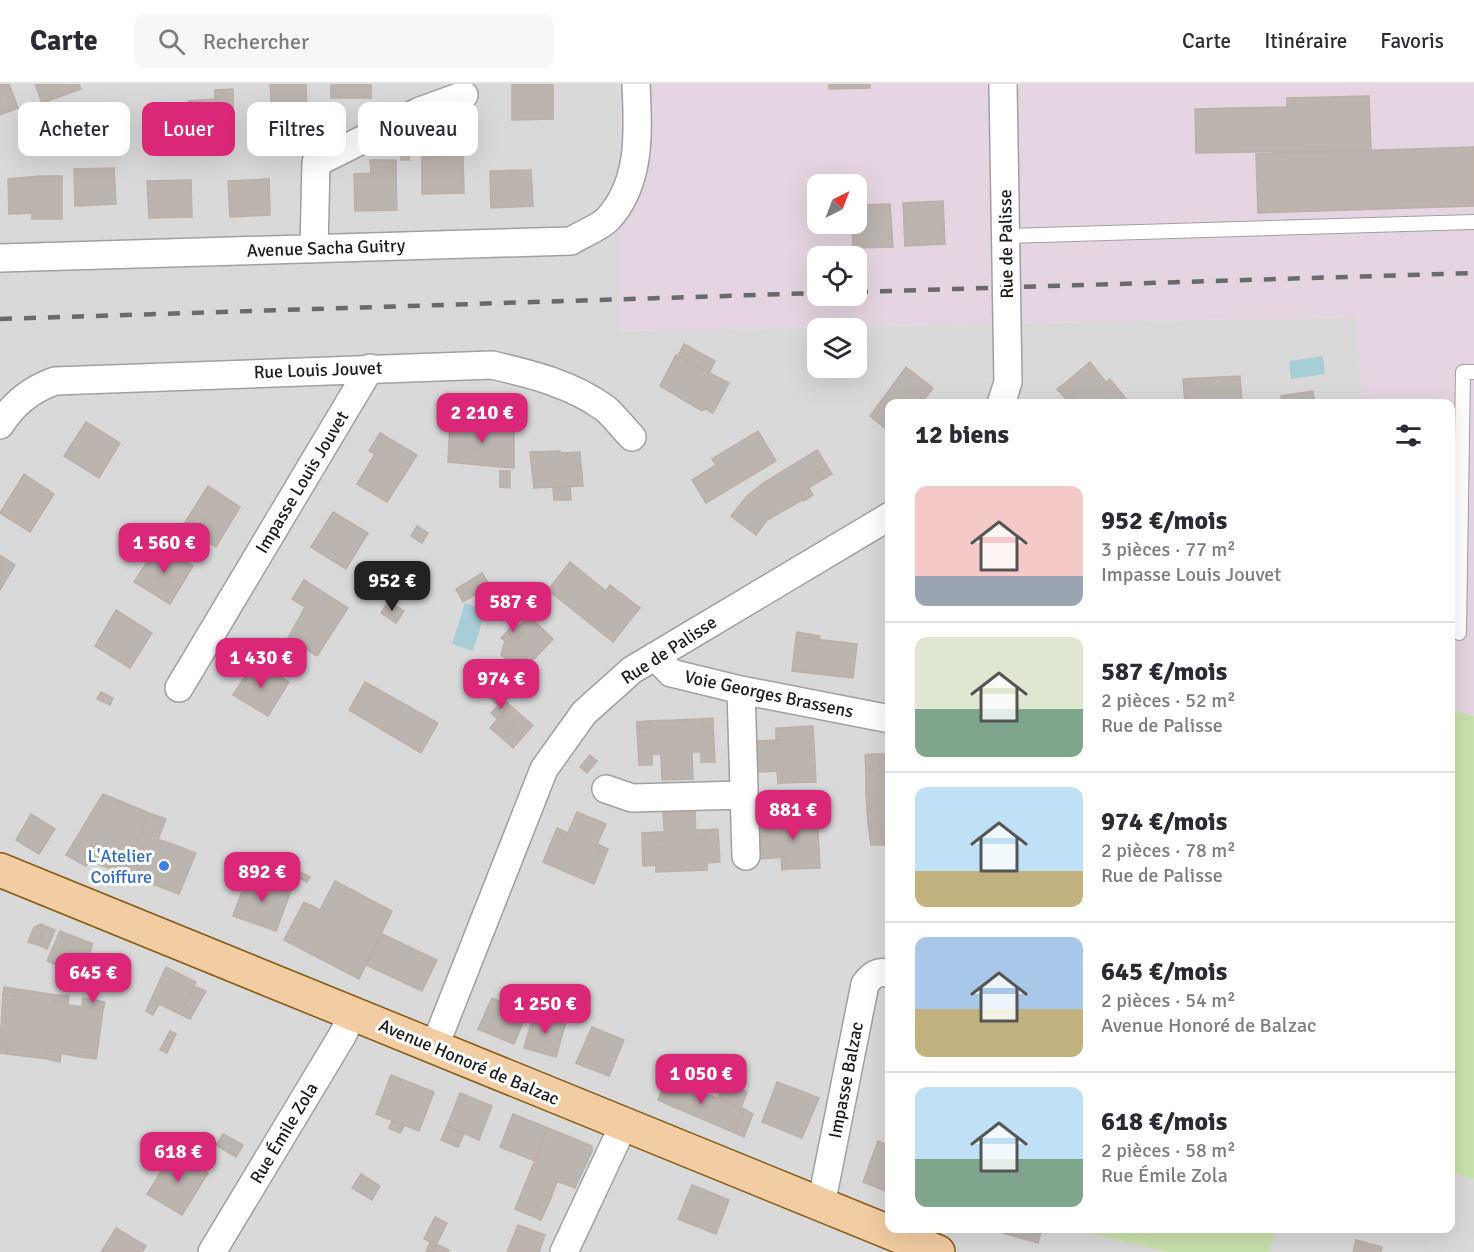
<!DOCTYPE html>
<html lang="fr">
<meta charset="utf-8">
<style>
:root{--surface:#fff;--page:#f7f7f7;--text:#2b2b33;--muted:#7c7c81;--line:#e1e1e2;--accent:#db2777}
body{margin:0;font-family:Signika,sans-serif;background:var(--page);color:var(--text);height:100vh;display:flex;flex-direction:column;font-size:22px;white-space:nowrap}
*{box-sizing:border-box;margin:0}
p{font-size:20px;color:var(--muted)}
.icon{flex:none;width:33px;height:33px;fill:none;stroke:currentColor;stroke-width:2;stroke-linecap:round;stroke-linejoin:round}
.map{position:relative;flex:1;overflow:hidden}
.details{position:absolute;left:885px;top:315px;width:570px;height:834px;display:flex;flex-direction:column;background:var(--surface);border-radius:12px;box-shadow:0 6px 24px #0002}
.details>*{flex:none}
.banner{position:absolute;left:18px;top:18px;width:570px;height:54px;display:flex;gap:12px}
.needle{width:39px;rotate:42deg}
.controls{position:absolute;left:807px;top:90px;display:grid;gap:12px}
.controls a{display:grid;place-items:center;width:60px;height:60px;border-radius:12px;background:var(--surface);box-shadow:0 6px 24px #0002;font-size:30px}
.price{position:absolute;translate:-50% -51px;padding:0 14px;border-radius:12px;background:var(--accent);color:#fff;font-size:20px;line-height:39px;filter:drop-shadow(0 2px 3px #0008)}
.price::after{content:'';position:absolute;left:50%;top:36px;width:18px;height:14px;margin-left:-9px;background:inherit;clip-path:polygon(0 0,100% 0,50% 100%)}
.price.active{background:#222;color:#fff}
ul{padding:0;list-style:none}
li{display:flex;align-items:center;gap:18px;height:150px;padding:0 30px}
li+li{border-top:2px solid var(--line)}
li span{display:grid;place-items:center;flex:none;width:168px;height:120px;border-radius:12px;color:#555}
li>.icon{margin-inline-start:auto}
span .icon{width:72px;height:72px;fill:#fffc;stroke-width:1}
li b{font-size:26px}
h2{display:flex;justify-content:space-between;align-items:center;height:72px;padding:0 30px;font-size:26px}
.tag{padding:0 21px;border-radius:12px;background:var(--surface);box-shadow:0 6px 24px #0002;font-size:21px;line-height:54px}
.tag.active{background:var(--accent);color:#fff}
header{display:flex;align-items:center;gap:36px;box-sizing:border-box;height:84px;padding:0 30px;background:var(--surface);border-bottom:2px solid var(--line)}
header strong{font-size:28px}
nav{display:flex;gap:33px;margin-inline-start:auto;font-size:21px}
.search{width:420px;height:54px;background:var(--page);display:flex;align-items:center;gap:15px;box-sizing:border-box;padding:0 21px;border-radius:12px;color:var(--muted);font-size:22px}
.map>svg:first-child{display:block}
.residential{fill:#dad9d9;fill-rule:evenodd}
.industrial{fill:#e5d5e2;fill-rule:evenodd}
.grass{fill:#c9e2ac}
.water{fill:#a7cdd6}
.building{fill:#bcb4af;stroke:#bcafa6;stroke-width:1.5}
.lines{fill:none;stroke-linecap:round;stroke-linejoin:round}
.lane-casing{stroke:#a0a0a0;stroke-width:16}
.street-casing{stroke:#a0a0a0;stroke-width:30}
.primary-casing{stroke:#85590f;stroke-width:36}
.lane{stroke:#fff;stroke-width:14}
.street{stroke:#fff;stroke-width:27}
.primary{stroke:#f2cca2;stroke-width:33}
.rail{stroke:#6a6a6a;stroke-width:4.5;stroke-dasharray:12 12;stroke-linecap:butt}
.shop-dot{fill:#3f7fe0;stroke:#fff;stroke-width:2}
.labels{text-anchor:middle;stroke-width:6;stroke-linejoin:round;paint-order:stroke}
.street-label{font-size:18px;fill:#1c1c1c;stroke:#fff}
.shop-label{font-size:18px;fill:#366cbe;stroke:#fff;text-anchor:end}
</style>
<header>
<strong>Carte</strong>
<div class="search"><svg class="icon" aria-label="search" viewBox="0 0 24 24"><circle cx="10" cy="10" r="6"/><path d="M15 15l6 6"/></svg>Rechercher</div>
<nav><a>Carte</a><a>Itinéraire</a><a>Favoris</a></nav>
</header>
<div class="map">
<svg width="1474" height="1168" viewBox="0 0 1474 1168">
<rect width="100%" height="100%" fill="#ece8e2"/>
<!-- residential -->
<path class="residential" d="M0,0H619L620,247L1356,233L1363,319L890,320V1144L1073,1145L1168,1168H0ZM818,244H856V284H818Z
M1451,1089L1474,1095V1168H1269L1276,1145L1450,1144Z"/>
<!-- industrial -->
<path class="industrial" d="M619,0H1474V632L1451,626L1450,320L1363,319L1356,233L619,247ZM818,100H856V140H818ZM818,172H856V212H818Z"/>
<!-- grass -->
<path class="grass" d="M1450,626L1474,632V1095L1451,1089Z
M1073,1145L1276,1144V1145L1269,1168H1168Z"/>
<!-- water -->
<path class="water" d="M1323,272L1325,290L1291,295L1289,277Z
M465,519L486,526L473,567L452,560Z"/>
<!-- building -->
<path class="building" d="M0,0H9L18,24L0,31Z
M35,0H79L81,5L42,19Z
M270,0H306L307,34L272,35Z
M331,0H371V14H331Z
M512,0H553V35L512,36Z
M829,0H870V4L829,5Z
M233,5V52L189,54L188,17L215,15V6Z
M1369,12L1371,66L1196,69L1195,25L1287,23V14Z
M401,60H409V76H401Z
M1474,63V122L1258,129L1256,70Z
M463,71L464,109L422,110V73Z
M370,76H396V88L371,89Z
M114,84L116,120L75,122L74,85Z
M531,86L533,122L491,124L490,87Z
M396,88L397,126L355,127L354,90Z
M40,92H62V135H32V129L9,130L8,95Z
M269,95L270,131L230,133L228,97Z
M191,96L192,133L149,134L147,97Z
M943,117L945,160L905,162L903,119Z
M890,120L893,163L853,164L852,140H856V121Z
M684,260L715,277L709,289L678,272Z
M676,271L729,299L713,329L704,324L702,327L660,302Z
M1090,278L1106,298L1110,295L1127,316L1124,320H1075L1070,314L1074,310L1065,299Z
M906,283L933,304L921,320H890V348L870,332Z
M1240,292L1242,320H1185L1183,295Z
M1065,299L1074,310L1067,316L1057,305Z
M1313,307L1315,320H1282L1281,312Z
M86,338L120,359L99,394L64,372Z
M450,338L514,340V384L448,378Z
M758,347L776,377L706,419L692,396L716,381L712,375Z
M380,349L417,371L387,418L357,400L375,370L369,367Z
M817,366L827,382L816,389L820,397L800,409L804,415L767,436L756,451L731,432L747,412L762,400Z
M560,367V369L580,368L583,402L534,404L530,368Z
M827,382L832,390L820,397L816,389Z
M500,387H510V404L500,403Z
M24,390L54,410L30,448L0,429Z
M208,402L240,423L216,463L182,443Z
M570,402L571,416H554L553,403Z
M809,404L813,411L804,417L800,409Z
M333,428L368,449L346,485L311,463Z
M417,442L428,449L422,459L411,452Z
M158,461L193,482L170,520L134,498Z
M0,471L15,481L0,506Z
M570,478L606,507L610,501L640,524L613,558L548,506Z
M482,489L494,508L481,516L477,509L463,518L456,505Z
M304,496L348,524L317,572L288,554L305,523L292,515Z
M388,517L404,527L396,539L381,529Z
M116,526L152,549L130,584L95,562Z
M529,532L553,555L520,590L524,595L499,622L473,598L480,591L476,588L485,578L499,582L506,575L501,571L505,557L519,553L524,547L519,542Z
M516,539L524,547L519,553L505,557L501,554Z
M797,548L820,552L819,555L796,553Z
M796,553L857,560L853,594L792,587Z
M886,553H890V604H889Z
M255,577L289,598L268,632L233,611Z
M365,598L438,639L421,669L349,626Z
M101,608L113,614L110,621L97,615Z
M504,616L510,621L498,636L491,629Z
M510,621L522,632L502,654L490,644Z
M522,632L533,641L513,664L502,654Z
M713,634V641L700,642V635Z
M700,635V642L713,641L715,678H701V668H692L693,695L662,696L661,670H652V681H639L637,645L650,644L649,637Z
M649,637L650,644L637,645V638Z
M813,642L816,698L783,699V687L755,688L754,657L781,656V644Z
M776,644H781V656H776Z
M872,670H890V761H882L880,739L868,740L867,725H874V710H866V686H873Z
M872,670L873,686H866L865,671Z
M590,671L597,677L587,689L580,683Z
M777,687H783V699L778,700Z
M103,710L149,729L126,790L89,777L86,782L66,771Z
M866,710H874V725H867Z
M577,728L606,740L595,765L606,770L594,800L543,778L555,749L566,753Z
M695,728L696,755H705V746L718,745L720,778L707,779V786L656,788V781L643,782L642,749L655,748L656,757L665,756L663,729Z
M817,728L820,784L787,785V773L760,775L758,744L786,742L785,730Z
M149,729L166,735L158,755L196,769L179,810L126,790Z
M31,730L55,745L39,770L16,756Z
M780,730H785L786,742H780Z
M880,739L882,761H871L868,740Z
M557,744L568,749L566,753L555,749Z
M696,746H705V755H696Z
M655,748H664L665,756L656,757Z
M597,760L608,765L606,770L595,765Z
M781,773H787V785L782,786Z
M300,788L310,793L307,798L297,793Z
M248,791L291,807L276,847L233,832Z
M335,797L392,827L359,895L284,856L304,818L320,826Z
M41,840L45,842L38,861L28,858L34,843Z
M45,842L55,846L47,865L38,861Z
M60,847L93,860L81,891L47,877Z
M382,850L437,876L422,907L366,881Z
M166,883L196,898L180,930L159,920L153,931L146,927Z
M194,902L206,907L190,935L180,930Z
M4,903L17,905L15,913L3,911Z
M17,905L57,911L55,919L103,926L97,970L76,967L75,972L48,967L47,975L7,970L8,961L0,960L3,911L15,913Z
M57,911L69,912L68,920L55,919Z
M83,914L105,918L103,926L82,922Z
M492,914L527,929L514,960L478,945Z
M534,929L566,938L556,973L524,964Z
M592,943L624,956L609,992L576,979Z
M170,947L176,950L167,969L160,966Z
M0,960L8,961L7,970L0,969Z
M48,967L61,969L60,978L47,975Z
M76,967L97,970L96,975L75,972Z
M391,991L434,1008L419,1047L376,1030Z
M667,994L744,1025L735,1049L658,1016Z
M724,998L747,1008L741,1024L718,1015Z
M777,998L819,1014L802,1054L762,1038Z
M460,1009L492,1022L479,1056L447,1042Z
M744,1025L753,1030L744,1053L735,1049Z
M513,1030L548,1044L535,1077L500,1063Z
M392,1037L404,1042L400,1049L389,1044Z
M447,1042L464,1050L458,1063L441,1056Z
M548,1044L592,1062V1067L575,1104L557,1097L551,1114L543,1111L534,1133L515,1125Z
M223,1050L243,1061L236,1073L216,1061Z
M878,1057L890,1062V1109L863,1098Z
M174,1067L208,1089L182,1131L147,1110Z
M361,1090L380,1102L372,1116L352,1104Z
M692,1101L729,1116L716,1150L678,1135Z
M543,1111L551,1114L541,1136L534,1133Z
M435,1133L447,1139L436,1161L424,1155Z
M518,1141L545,1151L539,1168H507Z
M116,1144L146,1162L142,1168H101Z
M1005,1144H1042L1038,1159L1003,1149Z
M1356,1156L1382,1163L1381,1168H1353Z
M430,1158L436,1160L432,1168H426Z
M436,1160L449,1166L448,1168H432Z"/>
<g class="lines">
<defs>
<path id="lane" d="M1006,152L1474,138
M1459,549L1463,288H1474"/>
<path id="street" d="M314,165L316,79L420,27L464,11
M0,174L571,157C582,150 599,144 608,135C642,97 638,47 636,0
M1001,320L1008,298L1003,0
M0,341C13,320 32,305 55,297L492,281C531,290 572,300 606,325C615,333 623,344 632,353
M655,572L671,589L741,606L890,635
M179,604L370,284
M741,606L746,772
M606,705L632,714L743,711
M434,964L544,685L584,629L632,586L890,432
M821,1121L865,900C872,891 878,886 890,890
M212,1168L342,952L353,929
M564,1168L623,1042"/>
<path id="primary" d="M0,786L938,1168"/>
</defs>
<!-- lane casing -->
<use href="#lane" class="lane-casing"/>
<!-- street casing -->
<use href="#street" class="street-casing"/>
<!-- primary casing -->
<use href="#primary" class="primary-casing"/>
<!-- lane -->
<use href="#lane" class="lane"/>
<!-- street -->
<use href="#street" class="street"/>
<!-- primary -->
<use href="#primary" class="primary"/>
<!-- rail -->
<path class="rail" d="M856,208L1474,189
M0,235L818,209"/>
</g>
<!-- markers -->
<circle class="shop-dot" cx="164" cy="782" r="6"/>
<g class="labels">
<!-- street labels -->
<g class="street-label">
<text transform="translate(1006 160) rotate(-91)" y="6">Rue de Palisse</text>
<text transform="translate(326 164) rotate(-2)" y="6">Avenue Sacha Guitry</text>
<text transform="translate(318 286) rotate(-2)" y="6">Rue Louis Jouvet</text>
<text transform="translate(302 398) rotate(-59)" y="6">Impasse Louis Jouvet</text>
<text transform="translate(669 566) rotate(-33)" y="6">Rue de Palisse</text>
<text transform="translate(769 610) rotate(12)" y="6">Voie Georges Brassens</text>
<text transform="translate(469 978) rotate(23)" y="6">Avenue Honoré de Balzac</text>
<text transform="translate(846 996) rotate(-79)" y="6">Impasse Balzac</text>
<text transform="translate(284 1049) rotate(-59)" y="6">Rue Émile Zola</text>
</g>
<!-- shop labels -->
<g class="shop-label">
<text x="152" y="778">L'Atelier<tspan x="152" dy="21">Coiffure</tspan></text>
</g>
</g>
</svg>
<div class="controls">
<a><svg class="needle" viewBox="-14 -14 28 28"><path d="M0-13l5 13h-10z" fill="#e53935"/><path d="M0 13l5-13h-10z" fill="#7c7c81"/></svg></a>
<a><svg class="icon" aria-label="locate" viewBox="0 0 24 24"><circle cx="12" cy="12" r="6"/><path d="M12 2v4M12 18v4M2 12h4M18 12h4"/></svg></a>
<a><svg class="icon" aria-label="layers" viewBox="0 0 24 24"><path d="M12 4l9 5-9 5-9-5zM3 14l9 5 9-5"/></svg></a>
</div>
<b class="price" style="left:482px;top:360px">2 210 €</b>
<b class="price" style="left:164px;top:490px">1 560 €</b>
<b class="price active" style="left:392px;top:528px">952 €</b>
<b class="price" style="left:513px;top:549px">587 €</b>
<b class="price" style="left:261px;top:605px">1 430 €</b>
<b class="price" style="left:501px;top:626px">974 €</b>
<b class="price" style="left:793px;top:757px">881 €</b>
<b class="price" style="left:262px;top:819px">892 €</b>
<b class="price" style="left:93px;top:920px">645 €</b>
<b class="price" style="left:545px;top:951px">1 250 €</b>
<b class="price" style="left:701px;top:1021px">1 050 €</b>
<b class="price" style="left:178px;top:1099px">618 €</b>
<div class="banner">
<a class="tag">Acheter</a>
<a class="tag active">Louer</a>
<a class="tag">Filtres</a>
<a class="tag">Nouveau</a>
</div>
<section class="details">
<h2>12 biens<svg class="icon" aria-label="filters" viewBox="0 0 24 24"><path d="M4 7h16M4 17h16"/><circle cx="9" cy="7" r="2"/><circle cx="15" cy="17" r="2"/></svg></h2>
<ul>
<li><span style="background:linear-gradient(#f6c9c9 75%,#9aa5b1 0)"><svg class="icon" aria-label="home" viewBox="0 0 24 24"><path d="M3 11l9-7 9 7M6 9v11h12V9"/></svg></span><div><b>952 €/mois</b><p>3 pièces · 77 m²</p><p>Impasse Louis Jouvet</p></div></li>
<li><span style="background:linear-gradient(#dfe7d0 60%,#7fa58c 0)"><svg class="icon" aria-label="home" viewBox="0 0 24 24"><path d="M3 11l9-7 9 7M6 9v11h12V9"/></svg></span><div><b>587 €/mois</b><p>2 pièces · 52 m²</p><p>Rue de Palisse</p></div></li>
<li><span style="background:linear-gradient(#bfe0f5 70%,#c2b280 0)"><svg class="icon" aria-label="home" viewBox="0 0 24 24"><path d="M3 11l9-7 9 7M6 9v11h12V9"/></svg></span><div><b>974 €/mois</b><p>2 pièces · 78 m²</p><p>Rue de Palisse</p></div></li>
<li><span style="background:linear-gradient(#a9c7e8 60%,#c2b280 0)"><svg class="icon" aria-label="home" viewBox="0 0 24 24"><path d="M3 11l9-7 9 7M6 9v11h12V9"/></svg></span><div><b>645 €/mois</b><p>2 pièces · 54 m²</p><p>Avenue Honoré de Balzac</p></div></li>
<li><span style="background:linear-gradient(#bfe0f5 60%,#7fa58c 0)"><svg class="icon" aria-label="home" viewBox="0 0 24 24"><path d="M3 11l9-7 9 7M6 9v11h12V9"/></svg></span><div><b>618 €/mois</b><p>2 pièces · 58 m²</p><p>Rue Émile Zola</p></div></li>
</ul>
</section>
</div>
